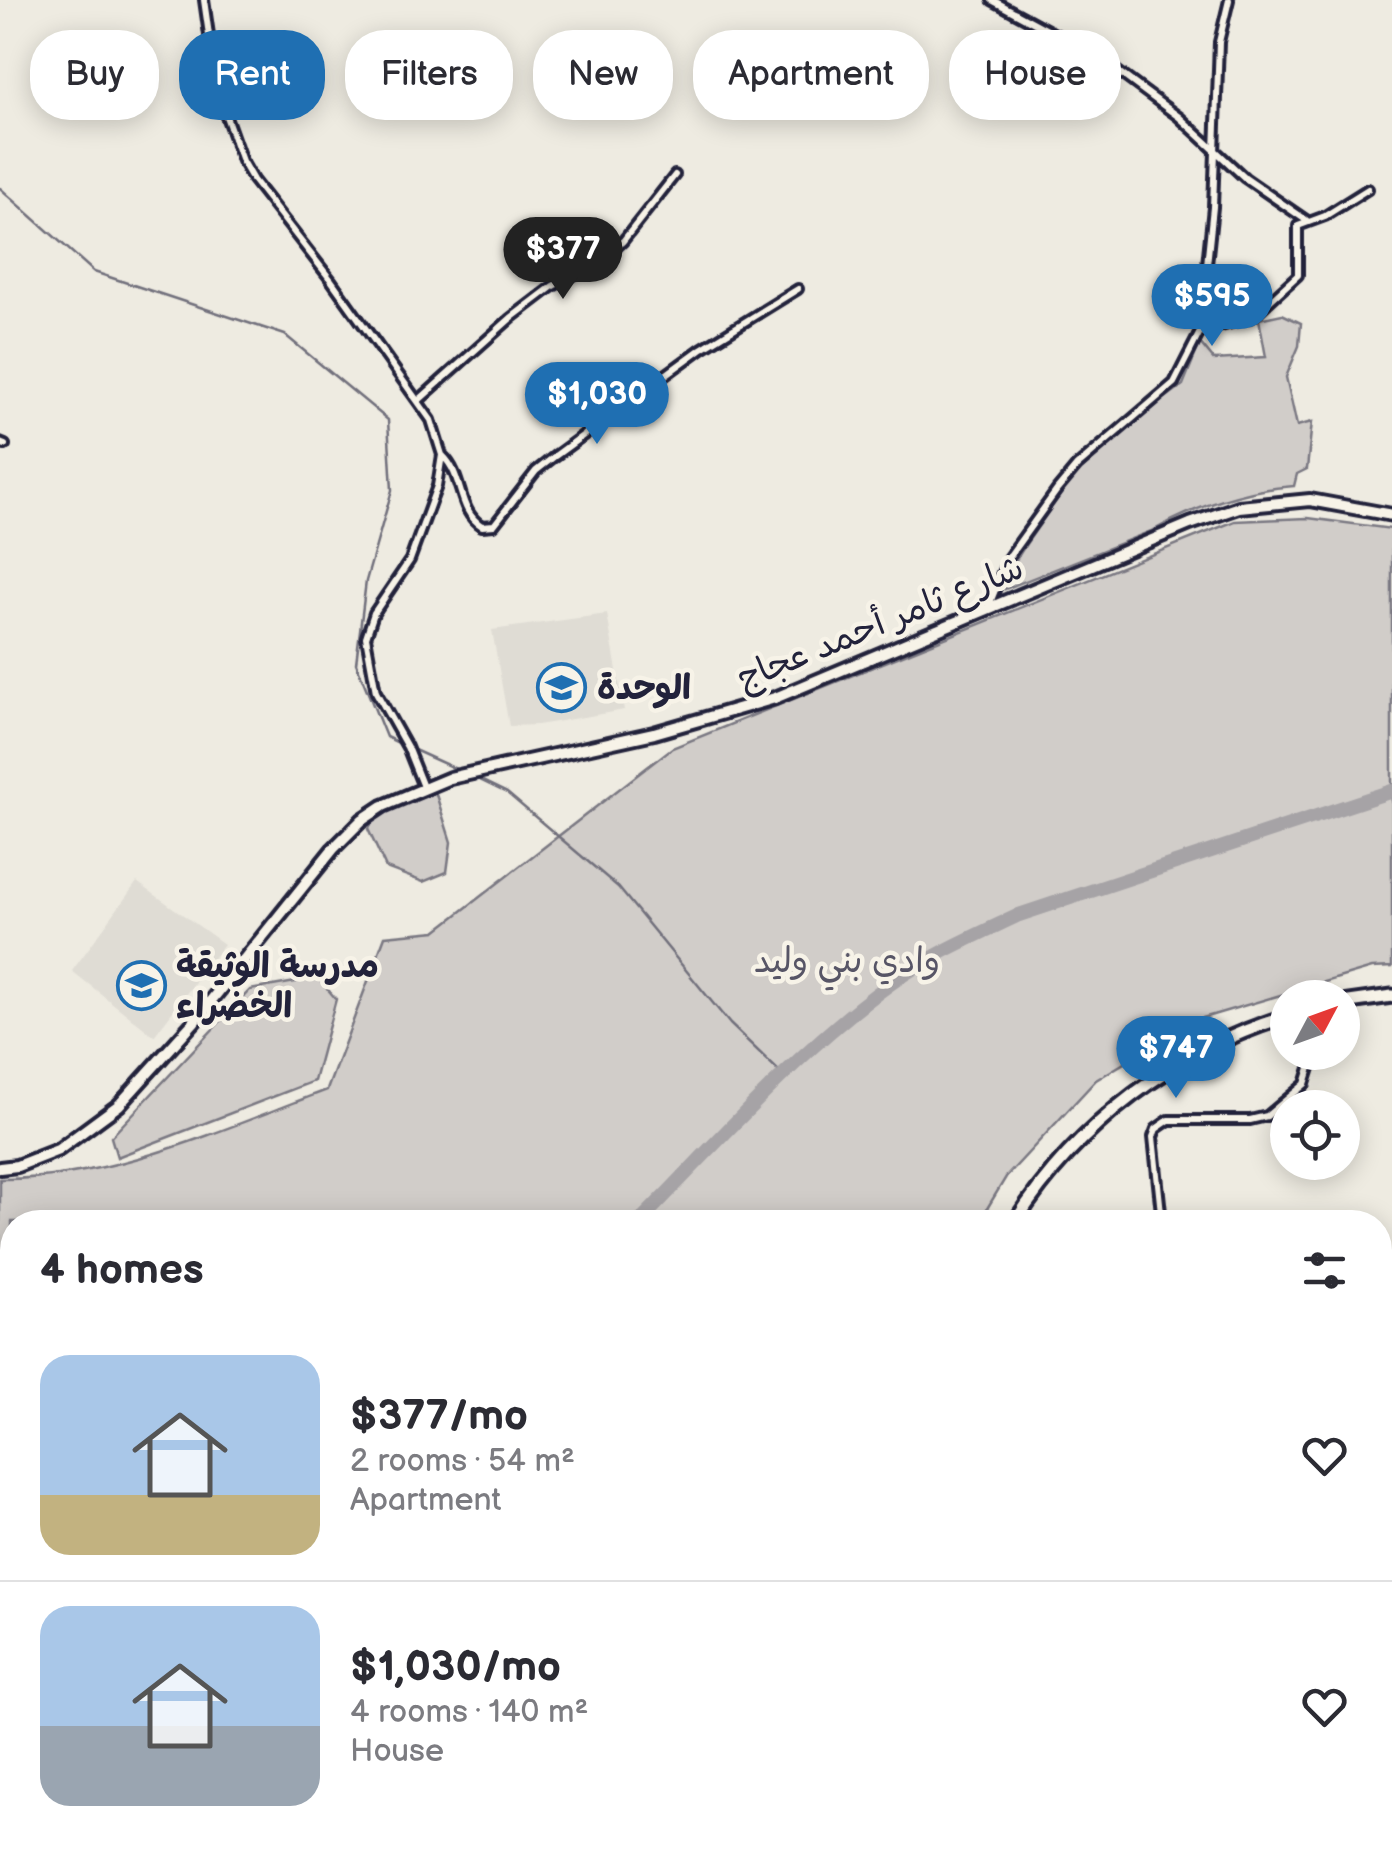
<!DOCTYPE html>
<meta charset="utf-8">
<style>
:root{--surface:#fff;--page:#f7f7f7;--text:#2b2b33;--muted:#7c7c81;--line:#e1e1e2;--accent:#1f6fb2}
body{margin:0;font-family:"Balsamiq Sans","Playpen Sans Arabic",sans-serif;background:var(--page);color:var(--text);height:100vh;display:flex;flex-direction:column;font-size:38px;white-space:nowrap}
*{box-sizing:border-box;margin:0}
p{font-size:32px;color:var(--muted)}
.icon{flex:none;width:55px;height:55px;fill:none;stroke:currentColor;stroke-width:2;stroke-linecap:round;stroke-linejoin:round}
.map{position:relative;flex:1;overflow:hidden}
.side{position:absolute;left:0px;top:1210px;width:1392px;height:642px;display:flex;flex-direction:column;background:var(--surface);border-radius:40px 40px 0 0;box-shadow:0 5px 25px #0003}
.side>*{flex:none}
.banner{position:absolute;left:30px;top:30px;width:1332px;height:90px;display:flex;gap:20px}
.needle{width:65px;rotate:49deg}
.buttons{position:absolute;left:1270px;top:980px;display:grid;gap:20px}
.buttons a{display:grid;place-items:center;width:90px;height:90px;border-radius:50%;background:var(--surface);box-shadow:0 5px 25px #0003;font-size:50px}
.price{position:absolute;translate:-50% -85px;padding:0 22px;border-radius:35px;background:var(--accent);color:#fff;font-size:32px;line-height:65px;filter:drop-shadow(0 2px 5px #0008)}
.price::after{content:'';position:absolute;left:50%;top:60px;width:30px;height:22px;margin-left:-15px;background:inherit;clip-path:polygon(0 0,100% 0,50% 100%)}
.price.selected{background:#222;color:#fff}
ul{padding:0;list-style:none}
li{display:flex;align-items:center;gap:30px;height:250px;padding:0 40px}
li+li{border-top:2px solid var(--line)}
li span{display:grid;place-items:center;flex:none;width:280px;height:200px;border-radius:30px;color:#555}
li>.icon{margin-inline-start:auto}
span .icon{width:120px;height:120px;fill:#fffc;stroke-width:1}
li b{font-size:42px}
h2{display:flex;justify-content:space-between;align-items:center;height:120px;padding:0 40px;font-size:42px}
.tag{padding:0 35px;border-radius:40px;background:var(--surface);box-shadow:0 5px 25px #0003;font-size:35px;line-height:90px}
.tag.selected{background:var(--accent);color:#fff}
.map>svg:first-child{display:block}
.built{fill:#dfdcd4}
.green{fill:#d1cdc9;stroke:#7a7882;stroke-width:2.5}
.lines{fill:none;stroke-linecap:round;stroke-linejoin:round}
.stream{stroke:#716f7b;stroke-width:2.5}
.river{stroke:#a6a3a6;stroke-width:14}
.minor-casing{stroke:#22223b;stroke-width:14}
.primary-casing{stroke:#22223b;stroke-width:18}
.trunk-casing{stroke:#22223b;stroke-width:19}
.minor{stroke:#f7f3e8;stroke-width:6}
.primary{stroke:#f7f3e8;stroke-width:10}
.trunk{stroke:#f7f3e8;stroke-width:11}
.labels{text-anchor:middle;stroke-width:9;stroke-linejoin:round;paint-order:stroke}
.street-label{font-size:35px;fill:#22223b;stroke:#f7f3e8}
.poi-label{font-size:35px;font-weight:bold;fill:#22223b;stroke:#f7f3e8;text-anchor:start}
.park-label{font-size:35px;fill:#575566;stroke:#f7f3e8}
</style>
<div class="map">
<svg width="1392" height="1852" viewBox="0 0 1392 1852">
<rect width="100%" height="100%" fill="#eeebe1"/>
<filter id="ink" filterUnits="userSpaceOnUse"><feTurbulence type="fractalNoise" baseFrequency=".01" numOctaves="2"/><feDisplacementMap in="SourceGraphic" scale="20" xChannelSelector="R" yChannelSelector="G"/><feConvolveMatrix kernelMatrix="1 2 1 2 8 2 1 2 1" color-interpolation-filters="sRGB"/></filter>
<g filter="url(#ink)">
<!-- built -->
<path class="built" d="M607,614L624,710L538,725L509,726L492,630Z
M137,882L224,944L154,1036L72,971Z"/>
<!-- green -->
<path class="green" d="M1282,314L1301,323L1299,346L1286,377L1297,426L1312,422L1307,469L1297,474L1294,486C1246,489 1195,507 1154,530L1005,589L1007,574L1026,544L1072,478L1145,413L1183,385L1200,343L1214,360L1266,357L1259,319Z
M1308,518L1392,529V967L1372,968L1196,1020L1096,1080L1006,1177L979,1222H12V1699L0,1696V1179C114,1180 222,1129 327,1090L385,936L436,931L672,748L1235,521Z
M434,788L451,842L447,872L423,882L386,868L368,829L375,818Z
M318,978L336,999L314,1081L117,1157L111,1137L250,990Z"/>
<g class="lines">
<!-- stream -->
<path class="stream" d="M0,188L94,272L285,335L388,420L392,490L366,581L356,663L386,737L405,746
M412,749L456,769
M476,778L507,793L618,887L730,1024L784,1076
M91,1840L101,1851"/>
<!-- river -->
<path class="river" d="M639,1222C719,1141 797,1051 890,984C929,956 975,936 1019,915L1392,791
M0,1421L12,1427"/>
<defs>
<path id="minor" d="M204,0L217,91L242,161L253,180L331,280L431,420L442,455L437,486L410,560L374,613L366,637L376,692L407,747L423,787
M992,0L1101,59L1179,117L1245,178L1306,220
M1200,332L1252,317L1298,275V226L1325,216L1368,189
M418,401L511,318L553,286L602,260L623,241L675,175
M0,443L5,445
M443,456C464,476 457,511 482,526L494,525L536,471L555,456L701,349L798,289
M987,610L1008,558L1057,490L1077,466L1174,383L1200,332L1213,207L1219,42L1229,0
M1162,1222L1153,1137L1156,1129L1169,1120H1250L1267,1116L1305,1084L1315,1052
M1380,1411L1392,1404
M0,1811L18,1852
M677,1840L681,1852
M759,1840L764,1852
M1273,1840V1852
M102,1852L115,1840
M511,1852L530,1840
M613,1852L628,1840
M775,1852L789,1840
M1154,1852L1157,1840"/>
<path id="primary" d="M0,1168L17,1166L58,1150L119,1105L193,1023L333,849L362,820L383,806L450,778L654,733L775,698L1190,524L1239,507L1310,500L1392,515"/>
<path id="trunk" d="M1342,1003L1392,996
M1015,1222C1078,1124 1175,1050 1288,1016
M0,1729L12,1733"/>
</defs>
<!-- minor casing -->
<use href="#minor" class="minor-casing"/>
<!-- primary casing -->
<use href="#primary" class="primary-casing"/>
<!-- trunk casing -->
<use href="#trunk" class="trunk-casing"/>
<!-- minor -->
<use href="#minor" class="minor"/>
<!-- primary -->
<use href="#primary" class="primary"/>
<!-- trunk -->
<use href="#trunk" class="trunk"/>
</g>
</g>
<!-- icons -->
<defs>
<symbol id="school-ring" viewBox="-11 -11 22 22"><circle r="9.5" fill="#f7f3e8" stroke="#1f6fb2" stroke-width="1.5"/><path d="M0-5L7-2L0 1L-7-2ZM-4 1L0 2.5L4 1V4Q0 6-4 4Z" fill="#1f6fb2"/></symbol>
</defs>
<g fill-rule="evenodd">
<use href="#school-ring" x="534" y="660" width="55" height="55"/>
<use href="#school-ring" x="114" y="958" width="55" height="55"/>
</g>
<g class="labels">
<!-- street labels -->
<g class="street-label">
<text transform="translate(880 622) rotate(-22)" y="12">شارع ثامر أحمد عجاج</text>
</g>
<!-- poi labels -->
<g class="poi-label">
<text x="597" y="699">الوحدة</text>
<text x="176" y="977">مدرسة الوثيقة<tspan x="176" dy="40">الخضراء</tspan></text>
</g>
<!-- park labels -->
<g class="park-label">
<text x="847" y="972">وادي بني وليد</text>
</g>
</g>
</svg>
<div class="buttons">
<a><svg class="needle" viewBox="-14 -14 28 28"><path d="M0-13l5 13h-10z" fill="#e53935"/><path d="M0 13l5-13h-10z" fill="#7c7c81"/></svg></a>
<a><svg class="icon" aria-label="locate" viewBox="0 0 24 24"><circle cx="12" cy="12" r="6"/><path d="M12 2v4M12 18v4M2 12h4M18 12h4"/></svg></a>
</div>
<b class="price selected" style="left:563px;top:302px">$377</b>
<b class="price" style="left:1212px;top:349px">$595</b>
<b class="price" style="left:597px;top:447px">$1,030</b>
<b class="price" style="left:1176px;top:1101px">$747</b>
<div class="banner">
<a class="tag">Buy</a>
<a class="tag selected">Rent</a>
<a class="tag">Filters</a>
<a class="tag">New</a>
<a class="tag">Apartment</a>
<a class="tag">House</a>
</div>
<section class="side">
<h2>4 homes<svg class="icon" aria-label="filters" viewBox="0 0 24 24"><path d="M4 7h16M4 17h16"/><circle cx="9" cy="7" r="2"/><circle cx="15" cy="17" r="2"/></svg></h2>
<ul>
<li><span style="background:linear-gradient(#a9c7e8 70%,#c2b280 0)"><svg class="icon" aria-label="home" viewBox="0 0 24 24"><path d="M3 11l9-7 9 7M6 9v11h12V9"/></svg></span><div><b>$377/mo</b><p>2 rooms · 54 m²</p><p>Apartment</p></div><svg class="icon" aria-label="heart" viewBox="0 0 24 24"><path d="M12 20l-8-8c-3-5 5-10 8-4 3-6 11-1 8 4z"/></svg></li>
<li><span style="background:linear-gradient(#a9c7e8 60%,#9aa5b1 0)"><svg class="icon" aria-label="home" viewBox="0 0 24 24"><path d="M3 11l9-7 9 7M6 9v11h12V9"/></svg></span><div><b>$1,030/mo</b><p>4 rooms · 140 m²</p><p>House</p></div><svg class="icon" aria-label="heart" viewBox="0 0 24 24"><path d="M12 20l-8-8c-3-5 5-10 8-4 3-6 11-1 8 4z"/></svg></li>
</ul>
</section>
</div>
